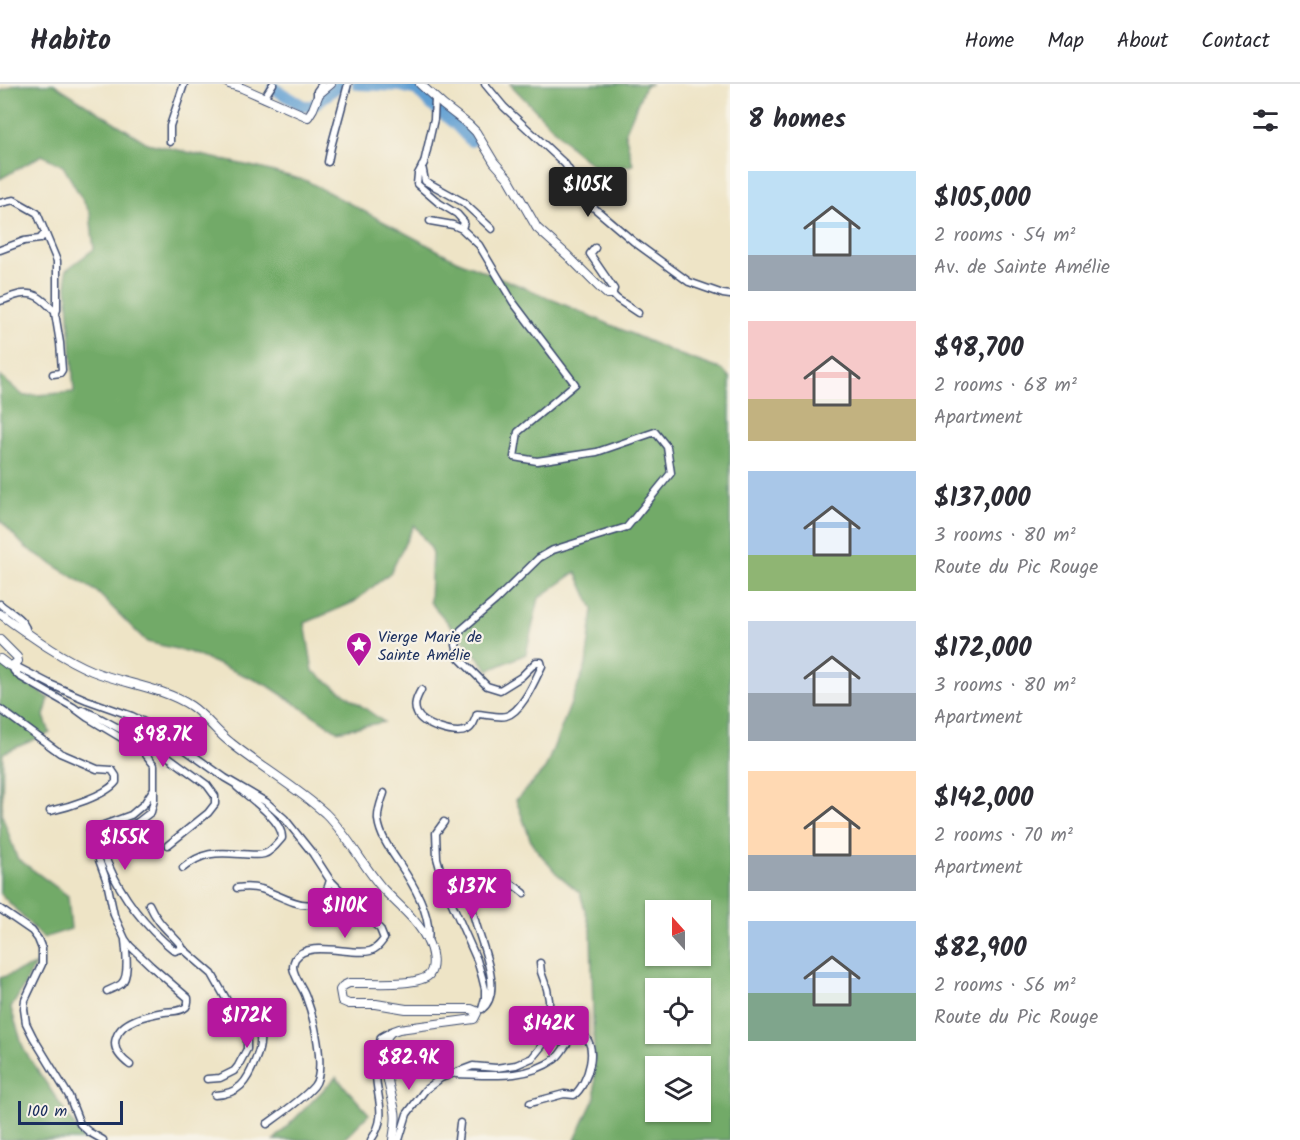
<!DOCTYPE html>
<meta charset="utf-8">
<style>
:root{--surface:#fff;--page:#f7f7f7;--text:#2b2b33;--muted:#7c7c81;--line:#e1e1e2;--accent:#b5179e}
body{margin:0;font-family:Kalam,sans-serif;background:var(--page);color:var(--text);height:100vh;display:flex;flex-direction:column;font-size:22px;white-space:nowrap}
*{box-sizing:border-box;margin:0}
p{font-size:20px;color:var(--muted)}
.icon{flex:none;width:33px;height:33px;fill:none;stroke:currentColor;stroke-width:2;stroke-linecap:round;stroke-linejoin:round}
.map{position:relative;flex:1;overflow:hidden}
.sheet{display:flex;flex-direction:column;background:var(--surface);width:570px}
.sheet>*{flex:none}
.needle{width:39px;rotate:339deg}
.fabs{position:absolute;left:645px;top:816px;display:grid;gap:12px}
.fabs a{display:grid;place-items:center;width:66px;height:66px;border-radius:0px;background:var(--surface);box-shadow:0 2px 4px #0004;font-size:30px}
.scale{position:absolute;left:18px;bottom:15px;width:105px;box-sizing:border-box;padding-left:6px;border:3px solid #1b2f5e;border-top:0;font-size:16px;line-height:21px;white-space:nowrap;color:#1b2f5e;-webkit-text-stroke:4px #f7f3e8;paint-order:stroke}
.price{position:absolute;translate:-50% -51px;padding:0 14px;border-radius:6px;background:var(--accent);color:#fff;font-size:20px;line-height:39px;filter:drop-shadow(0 2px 3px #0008)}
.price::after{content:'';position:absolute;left:50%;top:36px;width:18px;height:14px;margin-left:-9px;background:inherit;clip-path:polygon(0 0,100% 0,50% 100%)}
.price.on{background:#222;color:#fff}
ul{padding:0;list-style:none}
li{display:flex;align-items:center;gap:18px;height:150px;padding:0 18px}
li span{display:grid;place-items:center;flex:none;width:168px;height:120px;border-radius:0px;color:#555}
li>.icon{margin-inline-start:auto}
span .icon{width:72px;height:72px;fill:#fffc;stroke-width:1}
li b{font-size:26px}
h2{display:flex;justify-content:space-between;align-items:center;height:72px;padding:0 18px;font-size:26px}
header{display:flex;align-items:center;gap:36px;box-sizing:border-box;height:84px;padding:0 30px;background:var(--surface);border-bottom:2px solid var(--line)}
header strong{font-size:28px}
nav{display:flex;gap:33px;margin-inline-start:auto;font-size:21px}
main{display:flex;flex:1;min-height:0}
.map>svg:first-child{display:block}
.forest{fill:#72aa68;stroke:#466c63;stroke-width:1.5;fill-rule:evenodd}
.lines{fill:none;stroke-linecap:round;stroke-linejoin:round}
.river{stroke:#609fd2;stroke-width:12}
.minor-casing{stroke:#3b4a6e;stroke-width:9}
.tertiary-casing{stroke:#3b4a6e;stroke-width:10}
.minor{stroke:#fff;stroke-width:6}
.tertiary{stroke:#fff;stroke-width:8}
.labels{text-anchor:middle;stroke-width:4.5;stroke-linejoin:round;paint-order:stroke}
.poi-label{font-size:16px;fill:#1b2f5e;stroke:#f7f3e8;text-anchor:start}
</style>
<header>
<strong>Habito</strong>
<nav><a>Home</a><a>Map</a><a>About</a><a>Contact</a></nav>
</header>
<main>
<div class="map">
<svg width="730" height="1056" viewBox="0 0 730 1056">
<rect width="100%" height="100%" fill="#f7f3e8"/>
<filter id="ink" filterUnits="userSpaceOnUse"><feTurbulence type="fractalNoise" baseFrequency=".0167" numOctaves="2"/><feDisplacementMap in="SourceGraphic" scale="12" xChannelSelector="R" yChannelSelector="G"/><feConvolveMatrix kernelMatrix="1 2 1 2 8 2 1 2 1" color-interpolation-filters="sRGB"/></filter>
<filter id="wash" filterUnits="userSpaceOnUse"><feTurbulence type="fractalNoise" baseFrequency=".008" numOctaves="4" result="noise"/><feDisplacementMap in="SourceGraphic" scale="24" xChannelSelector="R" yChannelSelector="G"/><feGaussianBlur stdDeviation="1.35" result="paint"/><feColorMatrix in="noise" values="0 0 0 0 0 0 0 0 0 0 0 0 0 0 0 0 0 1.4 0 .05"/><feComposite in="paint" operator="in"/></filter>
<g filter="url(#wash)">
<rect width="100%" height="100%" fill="#eee4c6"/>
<!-- forest -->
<path class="forest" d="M25,0H54L147,59L259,84L307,97L456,176L528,205L678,270L723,286L730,294V1056H575L595,1013L591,847L580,809L556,789L532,760L516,716L545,685L586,581L593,525L576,488L539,514L526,570L489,586L430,518L432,466L414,441L391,488L354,518L305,539L313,587L384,638L337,647L267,601L189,568L147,558L96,507L25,463L0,436V292L24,312L74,308L66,186L94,165L90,129L63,82L42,71L0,95V7L14,1ZM656,826H700V872H656ZM656,904H700V950H656ZM656,982H700V1028H656Z
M510,0H652L645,2L625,49L633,81L601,88L577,69Z
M0,580L49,614L44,632L50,649L3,669L2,731L17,774L68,812L71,845L43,854L0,809Z
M35,881L24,902L11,924L24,966L84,1056H0V894Z
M336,993L369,1030L343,1056H274Z"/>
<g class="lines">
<!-- river -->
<path class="river" d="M358,0L400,2L417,6L428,18L454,39L471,57
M273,4L303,22H312L341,0"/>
</g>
</g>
<g filter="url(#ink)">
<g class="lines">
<defs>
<path id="minor" d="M485,0L504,23L565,80L593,123L633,157L689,198L723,210L730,211
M264,14L273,0
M317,14V7L322,0
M170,58V42L184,0
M328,78L331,63L348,0
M422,82L425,97L463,118L492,145
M0,119L14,116L37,129L57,177V226L55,229L60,259L62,286L60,289L53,290
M430,137L453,141L462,145L464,138L457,130L439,119L417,100L418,90L424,79L434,35L435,15
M595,164L590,170L614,205L612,210L617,215L638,229
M0,166L24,157L40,155L45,149
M0,217C5,216 9,214 14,212C34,205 43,215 56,229
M0,520C9,528 27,536 27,550
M15,579L19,584L52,601L87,616L132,632L152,642L225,694L266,718L285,735L313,770L330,796L370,836L380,845L384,855C380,860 377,865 370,867C351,872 307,855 295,875C294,877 293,881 293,883C294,894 303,903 306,913C313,931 327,986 314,1002C303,1015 281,1030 267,1040
M12,582L14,587L19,592L73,623L88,634L143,667L154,681V716L151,728L138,738L119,749L103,762L99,768V776L107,798L114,831L125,855L130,862L151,882L188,914C188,918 189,919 186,923C181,928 171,927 164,928C148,931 121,936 116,954C112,965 122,975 130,981
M421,606C417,613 413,621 417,629C422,641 455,652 467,646C473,643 475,636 477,630C484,630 499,634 506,632C522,628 535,596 542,582L541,578H536L521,593L500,606L487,602L459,574L456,561L461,546L495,517L539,474L553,466L627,443L671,389L667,363L655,348L597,368L537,377L514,373L518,348L575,300L513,218L479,161L462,145
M0,625L60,669L97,685L112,686L116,692V698C105,712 68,723 50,727
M82,626L96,632L159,666L207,701L215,712V720L208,729L168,761
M384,709C381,718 377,727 378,736C380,752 390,766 399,779C413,800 432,830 428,857
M444,738L436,749L437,774L446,806L477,876L482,893L485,905V914L482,925
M90,746L131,731L144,720L153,706
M107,758L106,771L107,778C122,813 145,843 175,867L181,865L182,863L180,860C167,845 158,840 149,820
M183,784C202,768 216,768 240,770C248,770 257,772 264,770C271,768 277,760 282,754C283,737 250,714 237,703
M237,804C245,803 253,803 261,805C287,813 319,840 330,796
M0,825L32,847L38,855L42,865V880L25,916L24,925L26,939L33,953L69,1012L80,1040L89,1048L103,1056
M182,864L212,890L247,952V965L238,982L234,987L220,994L207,995
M107,907C111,905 117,903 121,900C130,893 126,867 125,856
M482,925C506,907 477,852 473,828C472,816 473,806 475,795C490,785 513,800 524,809
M456,990C491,991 525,996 555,975C565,967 567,953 580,949C601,959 588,1000 574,1011L564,1010L530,1019
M215,1011C239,1010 247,998 255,977C258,970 261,962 260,954C258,939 242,927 230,919
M371,1056C388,1032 377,1017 376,991C376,979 378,965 381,953L390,948
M399,1056L407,1030L425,1006L441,994L473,982L496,984L516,981L532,974L545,958L549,944V916L547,905L541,888L540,879
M458,1056L460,1039"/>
<path id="tertiary" d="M229,0L242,4L308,33L313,25L319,10L331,0
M420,0L443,21L469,41L476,48L494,78L509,95L537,144L567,171L598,202L607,210H612
M0,530C30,551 59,573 92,587C124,600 162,603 191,622C206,632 216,648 231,659C261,683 296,703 325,729C348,751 362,781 383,805C398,821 417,835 427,856C432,865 436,882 429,891C417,903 366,898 349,899L343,902L340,906L342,917L349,920H376L406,925H471L476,927L477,929L474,935L399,945C397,946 393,947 391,948C375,961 392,1010 395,1027C397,1036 394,1047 393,1056
M0,556L17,573L18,577L12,582L8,581L0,575"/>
</defs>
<!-- minor casing -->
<use href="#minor" class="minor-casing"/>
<!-- tertiary casing -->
<use href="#tertiary" class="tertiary-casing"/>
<!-- minor -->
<use href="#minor" class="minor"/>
<!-- tertiary -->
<use href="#tertiary" class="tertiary"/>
</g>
</g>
<!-- icons -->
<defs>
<symbol id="sight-pin" viewBox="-11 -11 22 30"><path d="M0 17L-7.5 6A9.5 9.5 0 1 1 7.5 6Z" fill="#b5179e" stroke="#f7f3e8"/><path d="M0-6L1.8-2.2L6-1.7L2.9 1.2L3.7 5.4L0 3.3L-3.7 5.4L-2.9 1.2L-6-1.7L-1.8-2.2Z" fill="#fff"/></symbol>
</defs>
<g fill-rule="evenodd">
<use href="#sight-pin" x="344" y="546" width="30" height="40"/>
</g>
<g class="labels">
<!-- poi labels -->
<g class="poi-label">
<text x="378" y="558">Vierge Marie de<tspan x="378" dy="18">Sainte Amélie</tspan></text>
</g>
</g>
</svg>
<div class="fabs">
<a><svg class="needle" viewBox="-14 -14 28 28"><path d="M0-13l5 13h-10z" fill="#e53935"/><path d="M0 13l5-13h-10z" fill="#7c7c81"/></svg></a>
<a><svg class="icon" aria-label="locate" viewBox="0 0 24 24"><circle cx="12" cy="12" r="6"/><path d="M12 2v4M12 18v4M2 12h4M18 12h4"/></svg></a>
<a><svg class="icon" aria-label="layers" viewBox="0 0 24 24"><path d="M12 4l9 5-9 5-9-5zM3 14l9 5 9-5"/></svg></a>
</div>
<div class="scale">100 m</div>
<b class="price on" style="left:588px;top:134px">$105K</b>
<b class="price" style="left:163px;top:684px">$98.7K</b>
<b class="price" style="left:125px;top:787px">$155K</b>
<b class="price" style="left:472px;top:836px">$137K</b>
<b class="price" style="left:345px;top:855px">$110K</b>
<b class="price" style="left:247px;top:965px">$172K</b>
<b class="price" style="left:549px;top:973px">$142K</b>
<b class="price" style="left:409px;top:1007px">$82.9K</b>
</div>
<section class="sheet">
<h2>8 homes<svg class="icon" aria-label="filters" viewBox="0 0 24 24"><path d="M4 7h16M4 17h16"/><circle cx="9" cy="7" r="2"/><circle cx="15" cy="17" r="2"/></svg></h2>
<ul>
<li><span style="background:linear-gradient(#bfe0f5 70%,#9aa5b1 0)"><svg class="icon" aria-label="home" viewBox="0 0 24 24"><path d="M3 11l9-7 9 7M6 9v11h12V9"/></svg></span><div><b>$105,000</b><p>2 rooms · 54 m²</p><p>Av. de Sainte Amélie</p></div></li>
<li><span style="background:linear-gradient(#f6c9c9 65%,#c2b280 0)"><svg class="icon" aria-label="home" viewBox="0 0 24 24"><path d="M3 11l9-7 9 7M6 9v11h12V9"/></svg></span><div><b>$98,700</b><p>2 rooms · 68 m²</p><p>Apartment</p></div></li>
<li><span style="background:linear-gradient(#a9c7e8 70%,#8fb573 0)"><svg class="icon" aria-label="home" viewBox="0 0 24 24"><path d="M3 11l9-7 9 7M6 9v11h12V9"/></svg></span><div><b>$137,000</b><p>3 rooms · 80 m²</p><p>Route du Pic Rouge</p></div></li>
<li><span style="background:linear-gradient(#c9d6e8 60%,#9aa5b1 0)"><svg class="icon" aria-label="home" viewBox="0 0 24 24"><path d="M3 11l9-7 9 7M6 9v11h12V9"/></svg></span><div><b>$172,000</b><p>3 rooms · 80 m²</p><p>Apartment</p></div></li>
<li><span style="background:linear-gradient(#ffd9b3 70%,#9aa5b1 0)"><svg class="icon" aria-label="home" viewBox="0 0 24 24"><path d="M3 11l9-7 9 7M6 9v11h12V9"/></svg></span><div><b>$142,000</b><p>2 rooms · 70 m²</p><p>Apartment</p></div></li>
<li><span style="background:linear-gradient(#a9c7e8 60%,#7fa58c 0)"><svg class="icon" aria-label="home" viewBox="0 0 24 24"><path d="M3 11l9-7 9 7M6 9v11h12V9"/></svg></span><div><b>$82,900</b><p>2 rooms · 56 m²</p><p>Route du Pic Rouge</p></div></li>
</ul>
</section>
</main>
